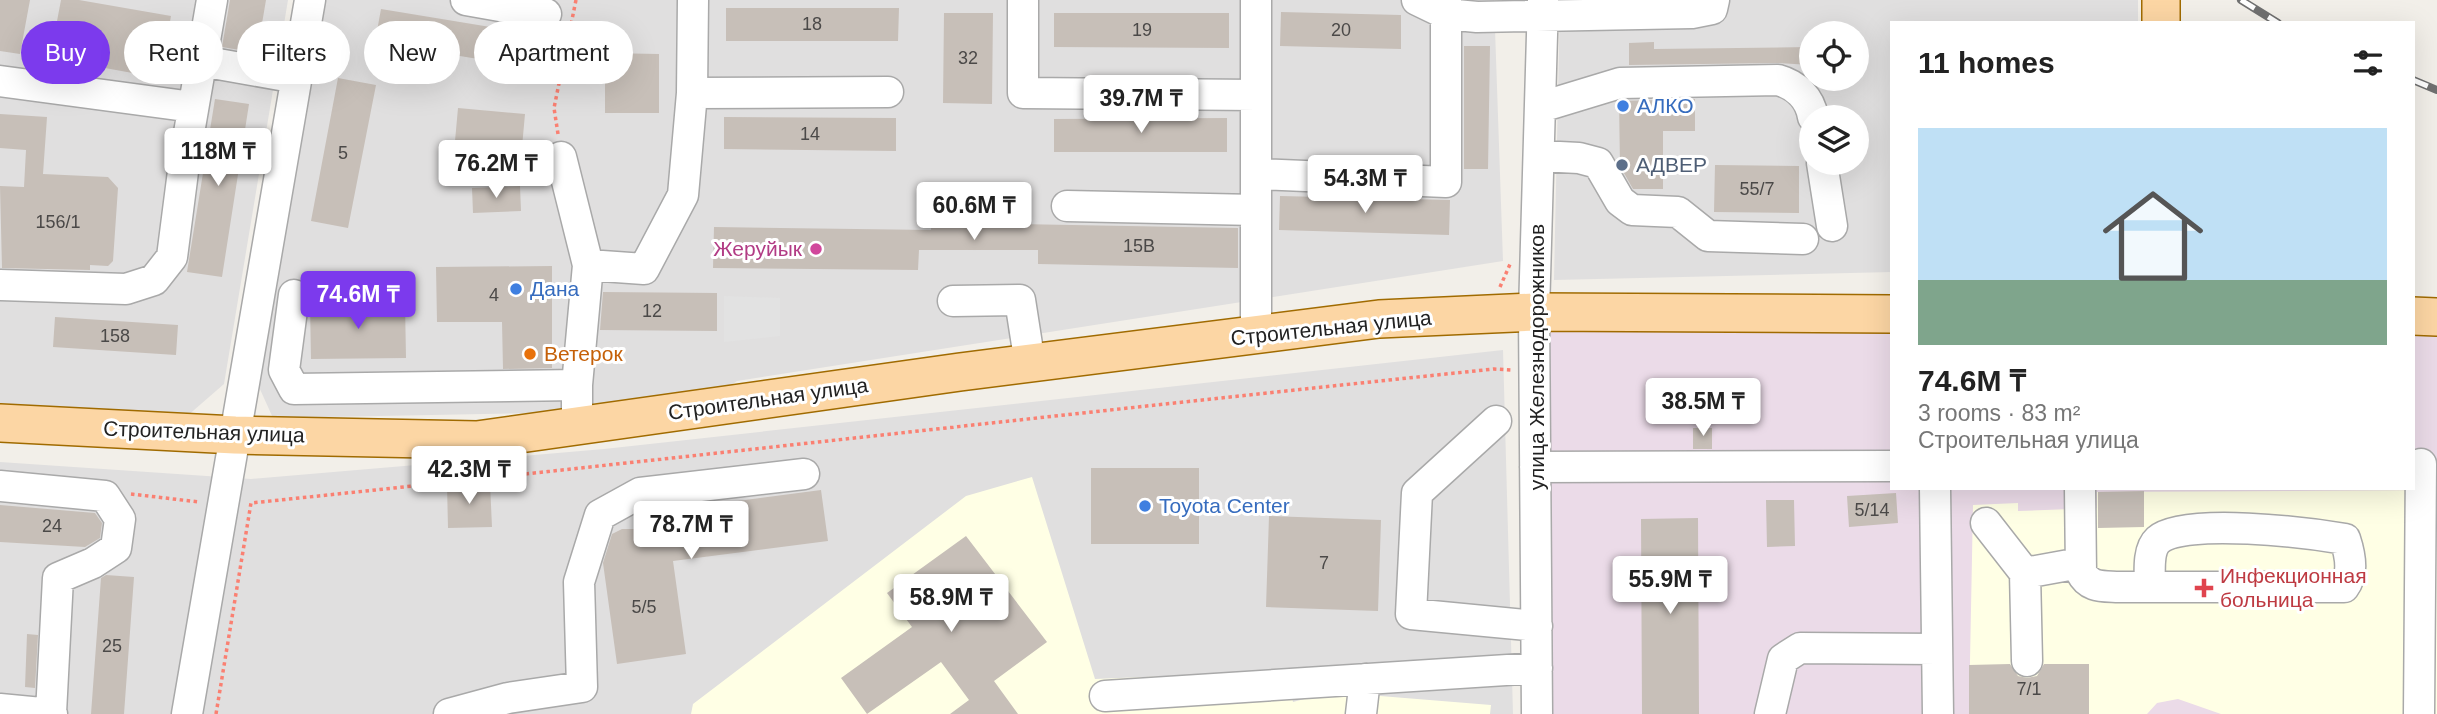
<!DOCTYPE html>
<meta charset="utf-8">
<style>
:root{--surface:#fff;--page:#f2f2f2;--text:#222;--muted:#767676;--accent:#7c3aed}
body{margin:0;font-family:Arial,sans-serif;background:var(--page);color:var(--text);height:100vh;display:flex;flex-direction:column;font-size:26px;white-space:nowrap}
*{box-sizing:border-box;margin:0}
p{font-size:23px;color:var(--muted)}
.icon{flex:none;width:38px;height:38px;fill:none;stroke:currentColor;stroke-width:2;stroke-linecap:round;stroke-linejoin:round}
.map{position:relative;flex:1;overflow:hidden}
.drawer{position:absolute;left:1890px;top:21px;width:525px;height:469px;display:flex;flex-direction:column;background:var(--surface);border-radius:0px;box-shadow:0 7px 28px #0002}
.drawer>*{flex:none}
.guide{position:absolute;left:21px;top:21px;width:665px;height:63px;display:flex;gap:14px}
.controls{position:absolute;left:1799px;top:21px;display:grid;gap:14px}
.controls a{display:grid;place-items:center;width:70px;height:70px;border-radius:50%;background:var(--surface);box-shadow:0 7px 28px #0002;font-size:35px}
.price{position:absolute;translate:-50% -60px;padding:0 16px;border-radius:7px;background:#fff;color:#222;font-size:23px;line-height:46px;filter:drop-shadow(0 2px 4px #0008)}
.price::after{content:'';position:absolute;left:50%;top:42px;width:21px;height:16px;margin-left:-10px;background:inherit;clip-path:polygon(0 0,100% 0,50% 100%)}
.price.current{background:var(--accent);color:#fff}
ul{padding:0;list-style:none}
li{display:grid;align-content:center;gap:14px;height:371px;padding:0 28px}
li span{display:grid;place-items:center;height:217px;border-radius:0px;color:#555}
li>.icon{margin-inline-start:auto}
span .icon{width:126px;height:126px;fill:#fffc;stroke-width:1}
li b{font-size:30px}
h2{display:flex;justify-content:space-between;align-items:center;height:84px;padding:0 28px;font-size:30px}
.pill{padding:0 24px;border-radius:32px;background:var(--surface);box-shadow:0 7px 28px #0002;font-size:24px;line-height:63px}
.pill.current{background:var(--accent);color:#fff}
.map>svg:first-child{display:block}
.residential{fill:#e0dfdf;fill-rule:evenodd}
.industrial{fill:#ebdbe8}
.education{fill:#ffffe5}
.parking{fill:#e2e2e2}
.building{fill:#c7bfb8}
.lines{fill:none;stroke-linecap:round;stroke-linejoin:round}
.minor-casing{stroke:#a9a9a9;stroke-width:33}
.major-casing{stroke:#a06b00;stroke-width:40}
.path{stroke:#fa8072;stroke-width:3.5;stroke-dasharray:3.5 3.5;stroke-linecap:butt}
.minor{stroke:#fff;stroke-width:30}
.major{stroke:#fcd6a4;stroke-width:37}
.rail-casing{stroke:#707070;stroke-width:8}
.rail{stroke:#fff;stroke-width:5;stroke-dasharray:16;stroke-linecap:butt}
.shop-dot{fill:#3f7fe0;stroke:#fff;stroke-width:2.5}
.service-dot{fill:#5c6f8a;stroke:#fff;stroke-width:2.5}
.hotel-dot{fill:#d1479c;stroke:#fff;stroke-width:2.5}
.food-dot{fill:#e8710a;stroke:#fff;stroke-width:2.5}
.health-dot{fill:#e0444e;stroke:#fff;stroke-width:2.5}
.labels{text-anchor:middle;stroke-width:6;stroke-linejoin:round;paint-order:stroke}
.number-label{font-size:18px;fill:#4b4948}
.shop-label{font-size:21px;fill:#366cbe;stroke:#fff;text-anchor:start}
.service-label{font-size:21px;fill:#4e5e75;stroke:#fff;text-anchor:start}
.hotel-label{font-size:21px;fill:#b23c85;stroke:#fff;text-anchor:end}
.street-label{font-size:21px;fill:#222;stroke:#fff}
.food-label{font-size:21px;fill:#c56008;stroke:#fff;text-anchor:start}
.health-label{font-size:21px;fill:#be3a42;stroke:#fff;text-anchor:start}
</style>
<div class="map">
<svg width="2437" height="714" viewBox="0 0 2437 714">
<rect width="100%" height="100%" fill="#f2efe9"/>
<!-- residential -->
<path class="residential" d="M0,0H288L224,384L186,417L0,403Z
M321,0H1494L1503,261L737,381L711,398L593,412L273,418L254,376Z
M1560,0H2138V23H1892V272L1554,280ZM1811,33H1857V79H1811ZM1811,117H1857V163H1811Z
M1503,350L1513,714H0V462L251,479L604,449Z"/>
<!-- industrial -->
<path class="industrial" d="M1534,312L1892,314V488H2413V316H2437V714H1536Z"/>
<!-- education -->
<path class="education" d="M1032,477L1095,679L1287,671L1293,702L1331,692L1491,705L1490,714H691L693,704L966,496Z
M2437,490V714H2221L2178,699L2157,703L2147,714H1969L1973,505L2018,503V511L2097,508V492Z"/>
<!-- parking -->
<path class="parking" d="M724,296L780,298V336L724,342Z"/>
<!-- building -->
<path class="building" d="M0,0H30L20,54L0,51Z
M61,0H79L171,16L160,78L50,58Z
M230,0H266L257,53L222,47Z
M726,8H899L898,41H726Z
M381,9L557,38L551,71L375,42Z
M1281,12L1401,15V49L1280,46Z
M944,13H993L992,104L943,103Z
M1054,13H1229V48L1054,47Z
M1654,42V49L1811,47V65L1778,63L1629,65V43Z
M1464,46H1490L1488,169H1464Z
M605,53L659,54V113H605Z
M338,78L376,85L348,228L311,221Z
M215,99L249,104L222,277L187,272Z
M1695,99V131H1663V189H1633L1620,166L1619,101Z
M458,108L525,114L522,147L455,141Z
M0,114L47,117L43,174L108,177L118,188L113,261L108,266L90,265V270L2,268L0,186L24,187L26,150L0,148Z
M724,117L896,118V151L724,149Z
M1227,118V152H1054V119Z
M1715,165L1799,166V213L1714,212Z
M520,186L521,211L473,213L472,188Z
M931,194L1017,195V224L1238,228V268L1038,264V250H919L918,270L713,268L714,227L931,230Z
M1280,196L1450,200L1449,235L1279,230Z
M552,266V368L503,369L502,322H437L436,267Z
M603,292L717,293V331L600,330Z
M405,303L406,358L311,359L310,305Z
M55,317L178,325L176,355L53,347Z
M1693,428H1712V449H1693Z
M1091,468H1199V544H1091Z
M490,483L492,527L448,528L447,485Z
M821,490L828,541L673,561L686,654L617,664L603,563L612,534L622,529H640L639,514Z
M2144,491V527L2098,528V492Z
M1896,493L1898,523L1849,527L1847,496Z
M1766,500H1794L1795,546L1767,547Z
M0,505L95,513L102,523L100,538L85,547L0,542Z
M1269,516L1381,520L1378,611L1266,607Z
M1698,518L1699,714H1642L1641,519Z
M966,536L1047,642L994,681L1018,714H950L969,700L941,662L867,714L841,678L912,627L887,593Z
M106,575L134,577L124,714H91L101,578Z
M27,634L38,635L35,688L25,687Z
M2010,664L2018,676L2027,678L2037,676L2044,664H2089V714H1969V665Z"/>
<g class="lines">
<defs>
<path id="minor" d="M466,0L546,14
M1023,0V93L1256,95
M1256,0V335
M1417,0L1446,14L1477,17L1692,13L1712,9L1714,0
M201,61L297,78
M0,81L193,107
M692,93L888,92
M1541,107L1620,83L1778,80C1796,85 1810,98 1813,117
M1540,156L1579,158L1598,163L1620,201L1632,210L1678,212L1708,236L1803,239
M561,157L588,265
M1822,163L1832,226
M1256,174L1446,182V0
M1067,206L1256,210
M0,285L126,289L154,280L172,257L185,156L212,0
M294,295L284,370L294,389L577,385
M953,301L1020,300L1030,364
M1496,421L1417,493L1411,614L1537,626
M577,426V385L588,265L644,269L683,195L692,93L693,0
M1535,467L1892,466
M0,486L105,496L120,519L116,548L93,563L58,578L51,713
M1935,488L1938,714
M2080,488L2081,572C2089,588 2102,586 2119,587H2344C2354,574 2350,554 2345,539C2310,533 2184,517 2158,540C2147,550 2150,574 2150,587
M1986,523L2025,573L2027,661
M2025,573L2080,563
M1105,696L1537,668
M0,709L52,714
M187,714L310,0
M449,714L508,698L582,687L579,582L600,515L640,493L804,474
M1361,714L1365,679
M1537,714L1534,312L1543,0
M1770,714L1783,659L1800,648L1937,649
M2419,714L2421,464"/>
<path id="major" d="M2161,23V0
M2413,316L2437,317
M0,423L235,435L477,440L960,372L1379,319L1534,312L1892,314"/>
</defs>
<!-- minor casing -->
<use href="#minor" class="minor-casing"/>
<!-- major casing -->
<use href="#major" class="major-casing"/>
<!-- path -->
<path class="path" d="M558,134L554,108L576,0
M1500,287L1511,262
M131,494L199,502
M216,714L251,503C666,460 1080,412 1494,369L1512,370"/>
<!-- minor -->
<use href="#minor" class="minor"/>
<!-- major -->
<use href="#major" class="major"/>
<defs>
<path id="rail" d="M2241,0L2278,23
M2413,80L2437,90"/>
</defs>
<!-- rail casing -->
<use href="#rail" class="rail-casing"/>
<!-- rail -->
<use href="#rail" class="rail"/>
</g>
<!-- markers -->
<g class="shop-dot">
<circle cx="1623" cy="106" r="7"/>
<circle cx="516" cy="289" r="7"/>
<circle cx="1145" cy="506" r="7"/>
</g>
<circle class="service-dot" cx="1622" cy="165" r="7"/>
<circle class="hotel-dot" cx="816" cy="249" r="7"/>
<circle class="food-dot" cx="530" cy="354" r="7"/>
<path class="health-dot" d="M2200.5 577.5h7v7h7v7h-7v7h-7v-7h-7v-7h7z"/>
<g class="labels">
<!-- number labels -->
<g class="number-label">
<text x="812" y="30">18</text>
<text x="1142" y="36">19</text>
<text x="1341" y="36">20</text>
<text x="968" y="64">32</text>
<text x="810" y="140">14</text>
<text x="343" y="159">5</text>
<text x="1757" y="195">55/7</text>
<text x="58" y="228">156/1</text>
<text x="1139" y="252">15В</text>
<text x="494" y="301">4</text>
<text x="652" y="317">12</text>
<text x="115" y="342">158</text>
<text x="1872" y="516">5/14</text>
<text x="52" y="532">24</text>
<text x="1324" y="569">7</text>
<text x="644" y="613">5/5</text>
<text x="112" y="652">25</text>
<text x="2029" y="695">7/1</text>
</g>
<!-- shop labels -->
<g class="shop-label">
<text x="1637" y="113">АЛКО</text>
<text x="530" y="296">Дана</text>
<text x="1159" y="513">Toyota Center</text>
</g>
<!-- service labels -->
<g class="service-label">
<text x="1636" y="172">АДВЕР</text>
</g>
<!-- hotel labels -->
<g class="hotel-label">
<text x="802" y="256">Жеруйык</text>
</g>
<!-- street labels -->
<g class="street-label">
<text transform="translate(1331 328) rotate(-6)" y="7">Строительная улица</text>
<text transform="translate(1537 357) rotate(-90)" y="7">улица Железнодорожников</text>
<text transform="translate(768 399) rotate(-8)" y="7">Строительная улица</text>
<text transform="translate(204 432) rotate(2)" y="7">Строительная улица</text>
</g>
<!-- food labels -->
<g class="food-label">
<text x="544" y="361">Ветерок</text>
</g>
<!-- health labels -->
<g class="health-label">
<text x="2220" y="583">Инфекционная<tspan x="2220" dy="24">больница</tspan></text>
</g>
</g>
</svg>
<div class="controls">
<a><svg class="icon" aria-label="locate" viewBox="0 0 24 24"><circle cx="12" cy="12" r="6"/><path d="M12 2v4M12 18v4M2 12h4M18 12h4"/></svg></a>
<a><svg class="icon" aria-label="layers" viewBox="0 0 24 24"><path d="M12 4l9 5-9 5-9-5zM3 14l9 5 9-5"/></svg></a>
</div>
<b class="price" style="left:1141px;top:135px">39.7M ₸</b>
<b class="price" style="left:218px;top:188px">118M ₸</b>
<b class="price" style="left:496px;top:200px">76.2M ₸</b>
<b class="price" style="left:1365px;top:215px">54.3M ₸</b>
<b class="price" style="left:974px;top:242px">60.6M ₸</b>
<b class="price current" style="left:358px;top:331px">74.6M ₸</b>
<b class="price" style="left:1703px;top:438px">38.5M ₸</b>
<b class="price" style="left:469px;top:506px">42.3M ₸</b>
<b class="price" style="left:691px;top:561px">78.7M ₸</b>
<b class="price" style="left:1670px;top:616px">55.9M ₸</b>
<b class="price" style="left:951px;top:634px">58.9M ₸</b>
<div class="guide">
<a class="pill current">Buy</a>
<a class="pill">Rent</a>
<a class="pill">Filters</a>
<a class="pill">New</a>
<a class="pill">Apartment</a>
</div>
<section class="drawer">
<h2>11 homes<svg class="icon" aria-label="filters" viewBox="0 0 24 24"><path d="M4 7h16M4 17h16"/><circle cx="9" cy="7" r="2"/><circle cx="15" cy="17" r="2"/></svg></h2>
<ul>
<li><span style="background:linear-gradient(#bfe0f5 70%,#7fa58c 0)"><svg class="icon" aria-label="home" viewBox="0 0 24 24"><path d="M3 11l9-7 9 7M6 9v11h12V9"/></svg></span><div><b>74.6M ₸</b><p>3 rooms · 83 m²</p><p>Строительная улица</p></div></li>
</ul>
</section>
</div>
